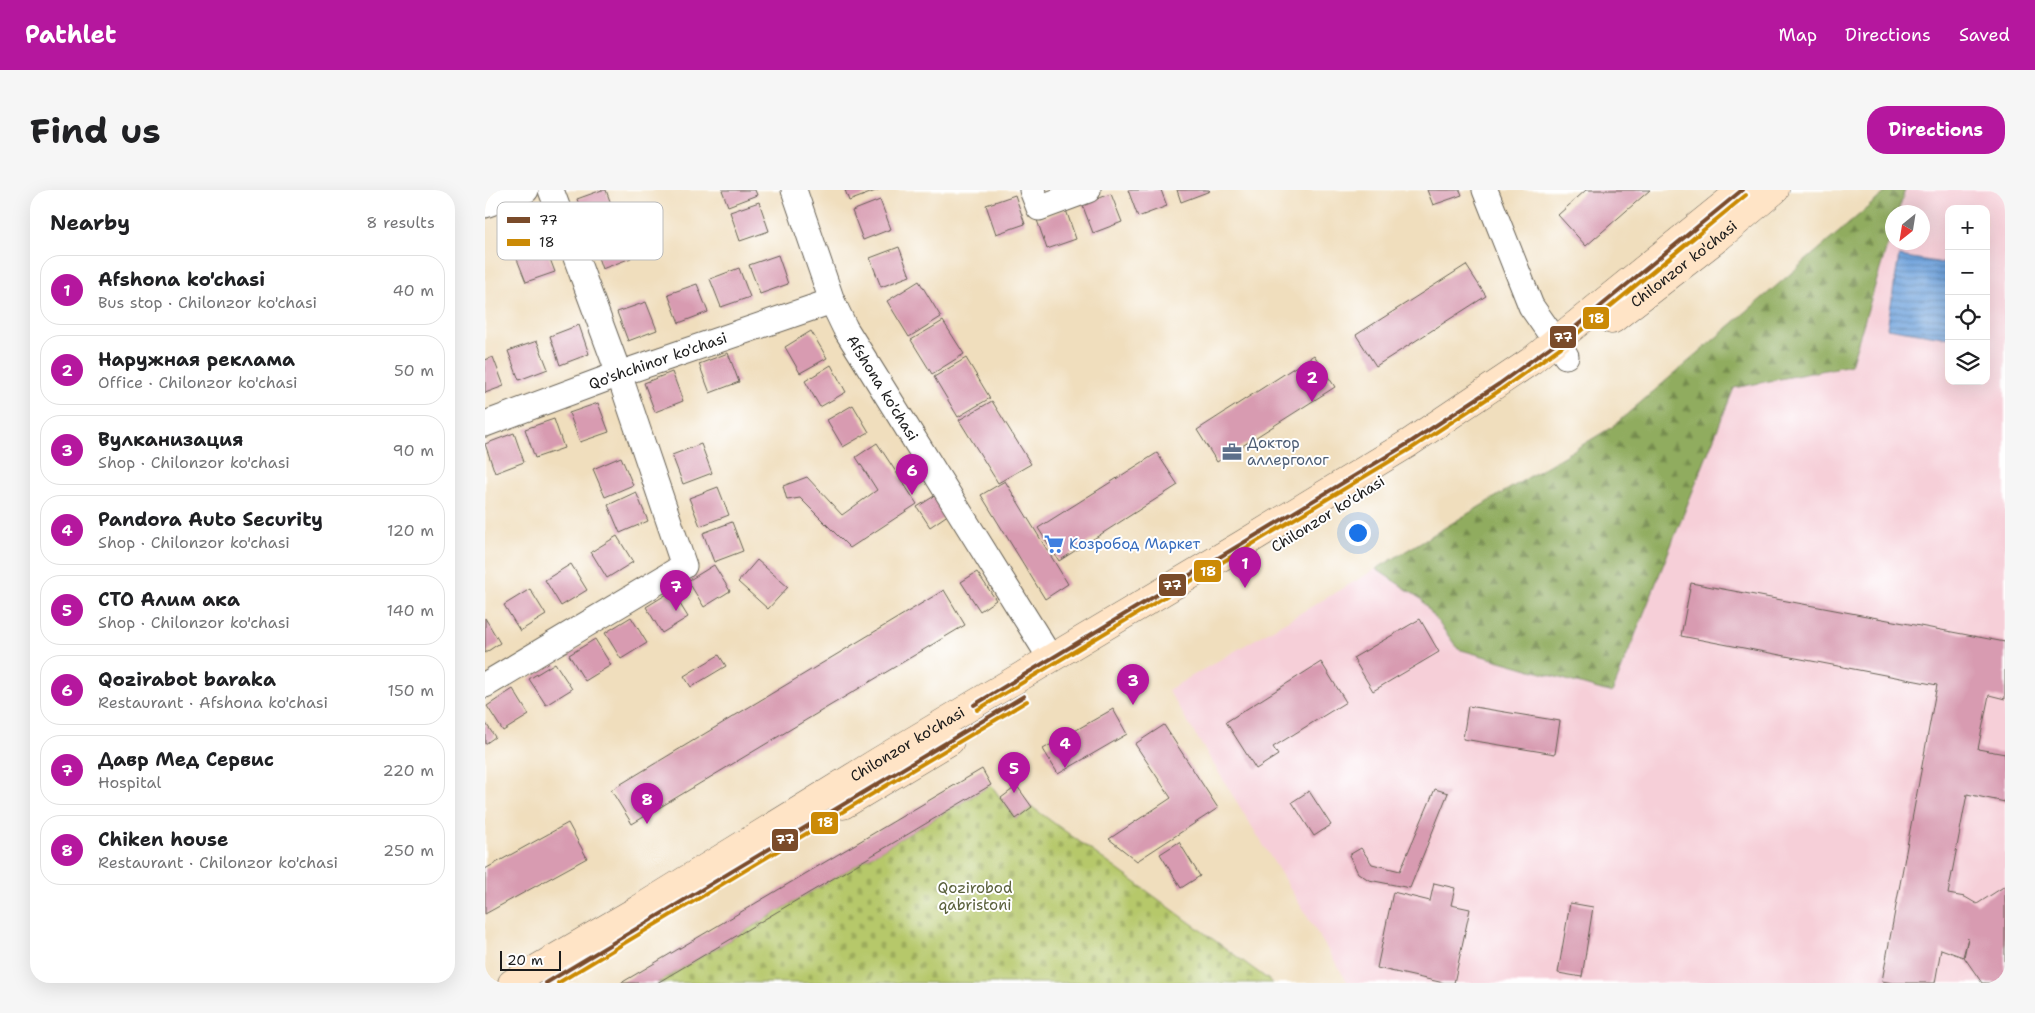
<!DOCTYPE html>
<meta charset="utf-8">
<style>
:root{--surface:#fff;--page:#f6f6f6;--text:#202124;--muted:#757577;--line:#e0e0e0;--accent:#b5179e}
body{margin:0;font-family:"Shantell Sans",sans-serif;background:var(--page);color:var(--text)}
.controls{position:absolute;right:15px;top:15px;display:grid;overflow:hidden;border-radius:10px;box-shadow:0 5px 20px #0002}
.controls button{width:45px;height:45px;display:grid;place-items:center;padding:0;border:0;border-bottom:1px solid var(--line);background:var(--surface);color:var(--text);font:25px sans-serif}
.compass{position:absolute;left:1400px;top:15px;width:45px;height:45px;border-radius:50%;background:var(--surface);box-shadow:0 5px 20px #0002;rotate:210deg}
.scale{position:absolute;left:15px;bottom:12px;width:61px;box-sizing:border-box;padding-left:5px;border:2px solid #1c1c1c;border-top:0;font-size:14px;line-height:18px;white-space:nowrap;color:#1c1c1c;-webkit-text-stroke:4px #fff;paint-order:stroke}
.you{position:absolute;left:872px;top:342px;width:18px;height:18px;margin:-12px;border:4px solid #fff;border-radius:50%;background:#1a73e8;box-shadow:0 0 0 8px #1a73e833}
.badge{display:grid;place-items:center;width:32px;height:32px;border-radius:50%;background:var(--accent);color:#fff;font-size:16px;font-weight:700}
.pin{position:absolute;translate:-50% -41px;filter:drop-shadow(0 1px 2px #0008)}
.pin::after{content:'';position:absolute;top:26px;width:18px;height:15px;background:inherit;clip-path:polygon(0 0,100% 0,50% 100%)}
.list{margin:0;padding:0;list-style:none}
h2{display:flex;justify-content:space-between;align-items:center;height:65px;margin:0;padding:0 20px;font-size:21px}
h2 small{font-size:16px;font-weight:400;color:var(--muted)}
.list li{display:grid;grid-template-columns:32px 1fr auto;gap:15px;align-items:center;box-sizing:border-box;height:70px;margin:0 10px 10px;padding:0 10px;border:1px solid var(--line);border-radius:20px}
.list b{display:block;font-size:19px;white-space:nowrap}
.list p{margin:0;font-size:16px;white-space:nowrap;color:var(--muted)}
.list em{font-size:16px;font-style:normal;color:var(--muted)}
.icon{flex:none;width:28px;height:28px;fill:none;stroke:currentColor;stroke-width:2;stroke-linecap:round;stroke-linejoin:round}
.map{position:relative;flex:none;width:1520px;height:793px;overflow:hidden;border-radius:20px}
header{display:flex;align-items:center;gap:30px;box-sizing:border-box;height:70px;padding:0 25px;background:var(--accent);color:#fff}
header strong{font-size:24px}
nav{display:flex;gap:28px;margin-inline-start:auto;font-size:18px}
.intro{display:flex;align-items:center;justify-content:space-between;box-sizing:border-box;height:120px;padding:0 30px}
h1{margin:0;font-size:35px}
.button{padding:12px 22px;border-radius:20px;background:var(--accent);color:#fff;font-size:18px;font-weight:700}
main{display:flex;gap:30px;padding:0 30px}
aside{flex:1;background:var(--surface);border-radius:20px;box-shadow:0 5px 20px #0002}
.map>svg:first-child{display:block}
</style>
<header>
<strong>Pathlet</strong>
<nav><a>Map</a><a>Directions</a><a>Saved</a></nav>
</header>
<div class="intro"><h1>Find us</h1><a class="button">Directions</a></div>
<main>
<aside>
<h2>Nearby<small>8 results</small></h2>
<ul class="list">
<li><span class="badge">1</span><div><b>Afshona ko'chasi</b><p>Bus stop · Chilonzor ko'chasi</p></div><em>40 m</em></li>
<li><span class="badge">2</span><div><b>Наружная реклама</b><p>Office · Chilonzor ko'chasi</p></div><em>50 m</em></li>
<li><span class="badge">3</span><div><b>Вулканизация</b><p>Shop · Chilonzor ko'chasi</p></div><em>90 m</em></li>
<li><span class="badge">4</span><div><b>Pandora Auto Security</b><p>Shop · Chilonzor ko'chasi</p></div><em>120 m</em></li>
<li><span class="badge">5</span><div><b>СТО Алим ака</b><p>Shop · Chilonzor ko'chasi</p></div><em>140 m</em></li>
<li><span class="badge">6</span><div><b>Qozirabot baraka</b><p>Restaurant · Afshona ko'chasi</p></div><em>150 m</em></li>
<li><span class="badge">7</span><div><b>Давр Мед Сервис</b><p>Hospital</p></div><em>220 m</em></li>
<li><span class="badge">8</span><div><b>Chiken house</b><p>Restaurant · Chilonzor ko'chasi</p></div><em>250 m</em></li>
</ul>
</aside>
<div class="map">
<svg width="1520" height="793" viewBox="0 0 1520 793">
<defs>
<pattern id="forest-firs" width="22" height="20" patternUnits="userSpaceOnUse" patternTransform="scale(1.25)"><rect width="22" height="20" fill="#90ac5f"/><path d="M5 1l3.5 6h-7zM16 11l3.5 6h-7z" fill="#758b4e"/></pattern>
<pattern id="cemetery-stones" width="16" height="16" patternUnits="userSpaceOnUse" patternTransform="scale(1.25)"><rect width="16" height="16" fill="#b6c86b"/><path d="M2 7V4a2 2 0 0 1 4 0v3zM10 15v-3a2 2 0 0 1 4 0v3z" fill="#9cab5c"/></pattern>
<pattern id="water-rules" width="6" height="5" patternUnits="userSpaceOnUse" patternTransform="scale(1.25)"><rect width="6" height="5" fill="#72a4dd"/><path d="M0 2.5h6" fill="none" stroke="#5d85b2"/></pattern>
</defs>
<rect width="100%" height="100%" fill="#fff"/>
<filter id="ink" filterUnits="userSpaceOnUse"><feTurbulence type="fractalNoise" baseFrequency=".02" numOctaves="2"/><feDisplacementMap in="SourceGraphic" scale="10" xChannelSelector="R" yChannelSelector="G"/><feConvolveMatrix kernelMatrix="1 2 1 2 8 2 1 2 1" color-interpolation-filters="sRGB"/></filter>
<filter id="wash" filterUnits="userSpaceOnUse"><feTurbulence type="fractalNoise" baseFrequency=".0096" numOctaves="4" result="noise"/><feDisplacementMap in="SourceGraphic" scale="20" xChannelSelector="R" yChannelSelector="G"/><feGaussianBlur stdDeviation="1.12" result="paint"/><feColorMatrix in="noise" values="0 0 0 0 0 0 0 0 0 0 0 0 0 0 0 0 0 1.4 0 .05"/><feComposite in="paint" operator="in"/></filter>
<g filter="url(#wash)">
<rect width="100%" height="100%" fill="#f0debd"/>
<path fill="#f6cfd8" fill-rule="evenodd" d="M 1403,0 L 1520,0 L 1520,793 L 863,793 L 683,500 L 891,379 L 1127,237 ZM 1464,19 L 1501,19 L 1501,191 L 1464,191 ZM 1408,22 L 1438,22 L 1438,52 L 1408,52 Z"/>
<path fill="url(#forest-firs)" stroke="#56643e" d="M 1403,0 L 1420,0 L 1413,22 L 1408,22 L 1407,40 L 1366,175 L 1249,198 L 1127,503 L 973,459 L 936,409 L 891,379 L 1127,237 Z"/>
<path fill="url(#cemetery-stones)" stroke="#697244" d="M 506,595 L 531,629 L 547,617 L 788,793 L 172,793 Z"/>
<path fill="url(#water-rules)" stroke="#47607c" d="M 1414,66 L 1464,74 L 1464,148 L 1402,138 Z"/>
<g id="blocks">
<path fill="#d89bb1" d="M 117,0 L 121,0 L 131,28 L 102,38 L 92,9 Z
M 237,0 L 270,0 L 272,5 L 243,16 Z
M 360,0 L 393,0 L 364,11 Z
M 643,0 L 676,0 L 682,16 L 653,27 Z
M 692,0 L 724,0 L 725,1 L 696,12 Z
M 942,0 L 975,0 L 977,5 L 948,15 Z
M 1101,0 L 1165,0 L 1101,56 L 1073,25 Z
M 626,4 L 637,32 L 608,43 L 597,14 Z
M 530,5 L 540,34 L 511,44 L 501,15 Z
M 43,9 L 54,37 L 25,48 L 15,20 Z
M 395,10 L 406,39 L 378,50 L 367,21 Z
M 274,12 L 284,41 L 255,51 L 245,22 Z
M 581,20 L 591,49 L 562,59 L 552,30 Z
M 136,40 L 146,68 L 117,79 L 107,50 Z
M 59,53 L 70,82 L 41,92 L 30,64 Z
M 414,57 L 425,86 L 396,97 L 385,68 Z
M 293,65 L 303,94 L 275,104 L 264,75 Z
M 981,75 L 1001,106 L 891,176 L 871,145 Z
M 254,78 L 265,107 L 236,117 L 225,89 Z
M 434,91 L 456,127 L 424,147 L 402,111 Z
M 212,94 L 223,122 L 194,133 L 183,104 Z
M 161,112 L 172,140 L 143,151 L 132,122 Z
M 458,131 L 479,164 L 447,184 L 426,150 Z
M 94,135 L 104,164 L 75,175 L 65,146 Z
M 326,141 L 342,168 L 315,183 L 300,157 Z
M 52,151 L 63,179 L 34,190 L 23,161 Z
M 243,163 L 254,192 L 225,203 L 214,174 Z
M 829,165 L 850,197 L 732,272 L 712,240 Z
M 8,167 L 19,196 L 0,203 L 0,170 Z
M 481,168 L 505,208 L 473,227 L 449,187 Z
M 346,175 L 361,202 L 335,217 L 320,191 Z
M 187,182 L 198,211 L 170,222 L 159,193 Z
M 507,211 L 546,274 L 513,293 L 474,230 Z
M 113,213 L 124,242 L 95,252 L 84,223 Z
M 368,215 L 384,242 L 358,257 L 342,230 Z
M 69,229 L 79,258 L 50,268 L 40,239 Z
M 29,243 L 39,272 L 10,283 L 0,254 Z
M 392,253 L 432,314 L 365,358 L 315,308 L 302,310 L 298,296 L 322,287 L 357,325 L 392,300 L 371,267 Z
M 216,254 L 227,283 L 198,294 L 187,265 Z
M 672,263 L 693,295 L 574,371 L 553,338 Z
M 136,267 L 148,295 L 120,307 L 108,279 Z
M 520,291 L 583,394 L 560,409 L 496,305 Z
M 233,297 L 244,325 L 215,336 L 204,308 Z
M 151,302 L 163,331 L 135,343 L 123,315 Z
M 454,303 L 467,322 L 445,337 L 432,317 Z
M 247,332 L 258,361 L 229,372 L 218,343 Z
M 132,346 L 148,372 L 122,388 L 106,362 Z
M 272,370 L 303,397 L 283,419 L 253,392 Z
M 86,374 L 102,400 L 76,416 L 60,390 Z
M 229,375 L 245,401 L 219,417 L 203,391 Z
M 492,382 L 511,410 L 495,421 L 476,392 Z
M 1206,393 L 1520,452 L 1520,509 L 1504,505 L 1493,559 L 1520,564 L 1520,612 L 1482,604 L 1463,704 L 1480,707 L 1492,714 L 1520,696 L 1520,793 L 1497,793 L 1479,767 L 1483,748 L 1478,767 L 1456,759 L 1450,793 L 1408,793 L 1397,791 L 1452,495 L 1196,446 Z
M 45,399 L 61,425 L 35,441 L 19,415 Z
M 459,400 L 480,435 L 147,634 L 126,600 Z
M 187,401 L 203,427 L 177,443 L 161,417 Z
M 146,427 L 162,453 L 136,469 L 120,443 Z
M 0,428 L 15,453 L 0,463 Z
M 935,429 L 954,462 L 888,501 L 868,468 Z
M 110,449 L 126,475 L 100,491 L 84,465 Z
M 234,465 L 241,476 L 206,497 L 199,486 Z
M 836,472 L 861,512 L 788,557 L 793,565 L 771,579 L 741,532 Z
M 70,473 L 87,499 L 61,515 L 44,489 Z
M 28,499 L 44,525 L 18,541 L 2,516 Z
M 983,516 L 1075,531 L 1070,564 L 978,549 Z
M 628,519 L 642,544 L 573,584 L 558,559 Z
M 0,532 L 10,547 L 0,554 Z
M 679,535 L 733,618 L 652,671 L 624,649 L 686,608 L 650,554 Z
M 497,579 L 506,595 L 172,793 L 136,793 Z
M 532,596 L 547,617 L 531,629 L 516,608 Z
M 950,599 L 963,603 L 925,698 L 884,690 L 873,683 L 864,665 L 876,658 L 887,674 L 915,681 Z
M 824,601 L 846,635 L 829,646 L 807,612 Z
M 83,633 L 102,668 L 0,724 L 0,679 Z
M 694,652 L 715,686 L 696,698 L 675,664 Z
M 949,693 L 970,698 L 966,715 L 985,719 L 969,793 L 959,793 L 892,778 L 908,702 L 945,711 Z
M 1085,713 L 1108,717 L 1097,787 L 1073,783 Z"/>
</g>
</g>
<g filter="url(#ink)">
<use href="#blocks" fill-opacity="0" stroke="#666054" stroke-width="1"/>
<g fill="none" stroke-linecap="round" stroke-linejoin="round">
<defs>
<g id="minor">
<path id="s1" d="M 309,0 L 347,111 L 360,138 L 566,469"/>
<path d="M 547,0 L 554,18 L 603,0"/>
<path d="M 1000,0 L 1046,116 L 1081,166"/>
<path d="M 0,15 L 41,0"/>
<path id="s2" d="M 0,234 L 134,184 L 347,111"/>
<path d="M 0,495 L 199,376 L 134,184 L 66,0"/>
</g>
<g id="secondary">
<path id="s3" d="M 1127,130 L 1234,47 L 1290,0"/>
<path d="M 358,615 L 465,551"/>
<path id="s4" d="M 27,793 L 154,719 L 394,571 L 758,354 L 924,253 L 1046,171 L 1257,0"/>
</g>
</defs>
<use href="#minor" stroke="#666054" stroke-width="27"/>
<use href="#secondary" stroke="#666054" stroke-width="29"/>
<use href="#minor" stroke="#fff" stroke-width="25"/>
<use href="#secondary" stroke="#ffe4c6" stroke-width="28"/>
<defs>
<path id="bus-1" d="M 489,515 L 924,253 L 1014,194 L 1072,152 L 1257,0
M 61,793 L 539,506"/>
<path id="bus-2" d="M 492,520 L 927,258 L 1017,199 L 1076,157 L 1261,5
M 73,793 L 542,511"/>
</defs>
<use href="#bus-1" stroke="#fff" stroke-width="8"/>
<use href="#bus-2" stroke="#fff" stroke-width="8"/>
<use href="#bus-1" stroke="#7a4b2a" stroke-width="4"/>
<use href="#bus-2" stroke="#cb8a06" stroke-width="4"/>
</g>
</g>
<defs>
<symbol id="office-bare" viewBox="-9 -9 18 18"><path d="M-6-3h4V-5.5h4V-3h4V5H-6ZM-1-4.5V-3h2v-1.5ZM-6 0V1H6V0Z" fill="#5c6f8a" stroke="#fff" stroke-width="2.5" paint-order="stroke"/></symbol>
<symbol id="supermarket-bare" viewBox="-9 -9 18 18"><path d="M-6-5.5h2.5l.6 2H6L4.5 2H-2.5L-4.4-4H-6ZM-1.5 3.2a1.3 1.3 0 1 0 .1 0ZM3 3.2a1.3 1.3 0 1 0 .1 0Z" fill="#3f7fe0" stroke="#fff" stroke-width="2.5" paint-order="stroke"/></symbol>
</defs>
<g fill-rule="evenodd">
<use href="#office-bare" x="733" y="248" width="28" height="28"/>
<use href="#supermarket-bare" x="555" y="340" width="28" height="28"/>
</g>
<g text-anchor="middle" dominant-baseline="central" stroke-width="4" stroke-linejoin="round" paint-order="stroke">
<g font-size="15" fill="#1c1c1c" stroke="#fff">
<text stroke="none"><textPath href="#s3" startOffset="91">Chilonzor ko'chasi</textPath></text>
<text stroke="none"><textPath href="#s2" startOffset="184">Qo'shchinor ko'chasi</textPath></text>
<text stroke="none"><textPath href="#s1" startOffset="218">Afshona ko'chasi</textPath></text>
<text transform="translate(843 324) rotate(-32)">Chilonzor ko'chasi</text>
<text stroke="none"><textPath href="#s4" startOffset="462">Chilonzor ko'chasi</textPath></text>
</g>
<g font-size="15" fill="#4e5e75" stroke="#fff" text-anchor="start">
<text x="762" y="253">Доктор<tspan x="762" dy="17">аллерголог</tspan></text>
</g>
<g font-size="15" fill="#366cbe" stroke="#fff" text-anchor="start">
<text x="584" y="354">Козробод Маркет</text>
</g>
<g font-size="15" fill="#5a613c" stroke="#fff">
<text x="490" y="698">Qozirobod<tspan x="490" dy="17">qabristoni</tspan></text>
</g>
</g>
<rect x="12" y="12" width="166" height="58" rx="8" fill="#fff" stroke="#bbb" stroke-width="1"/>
<rect x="22" y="27" width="23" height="6" fill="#7a4b2a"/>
<rect x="22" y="49" width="23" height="7" fill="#cb8a06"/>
<g font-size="14" fill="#1c1c1c">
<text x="54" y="35">77</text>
<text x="54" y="57">18</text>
</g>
<g stroke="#fff" stroke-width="2">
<rect x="1097" y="116" width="28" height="24" rx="5" fill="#cb8a06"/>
<rect x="1064" y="135" width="28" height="24" rx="5" fill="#7a4b2a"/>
<rect x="708" y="369" width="29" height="24" rx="5" fill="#cb8a06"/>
<rect x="673" y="383" width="29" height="24" rx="5" fill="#7a4b2a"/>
<rect x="325" y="621" width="29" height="24" rx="5" fill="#cb8a06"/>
<rect x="286" y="638" width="28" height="24" rx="5" fill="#7a4b2a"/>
</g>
<g font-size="14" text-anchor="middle" font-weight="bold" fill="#fff">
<text x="1111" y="133">18</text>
<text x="1078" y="152">77</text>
<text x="723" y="386">18</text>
<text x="687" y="400">77</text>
<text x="340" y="637">18</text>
<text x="300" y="654">77</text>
</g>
</svg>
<div class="controls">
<button>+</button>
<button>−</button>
<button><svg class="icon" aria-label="locate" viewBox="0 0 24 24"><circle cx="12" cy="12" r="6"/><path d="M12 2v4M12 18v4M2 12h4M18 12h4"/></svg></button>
<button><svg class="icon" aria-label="layers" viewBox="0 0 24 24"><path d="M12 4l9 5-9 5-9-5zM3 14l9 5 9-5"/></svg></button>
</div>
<svg class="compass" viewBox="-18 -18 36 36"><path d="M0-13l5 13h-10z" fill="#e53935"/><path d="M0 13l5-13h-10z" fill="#757577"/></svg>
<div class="scale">20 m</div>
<div class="you"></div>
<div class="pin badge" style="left:760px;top:398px">1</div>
<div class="pin badge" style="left:827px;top:212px">2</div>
<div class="pin badge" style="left:648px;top:515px">3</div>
<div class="pin badge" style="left:580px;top:578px">4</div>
<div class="pin badge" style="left:529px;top:603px">5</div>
<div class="pin badge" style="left:427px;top:305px">6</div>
<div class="pin badge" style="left:191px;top:421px">7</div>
<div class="pin badge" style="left:162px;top:634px">8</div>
</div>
</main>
